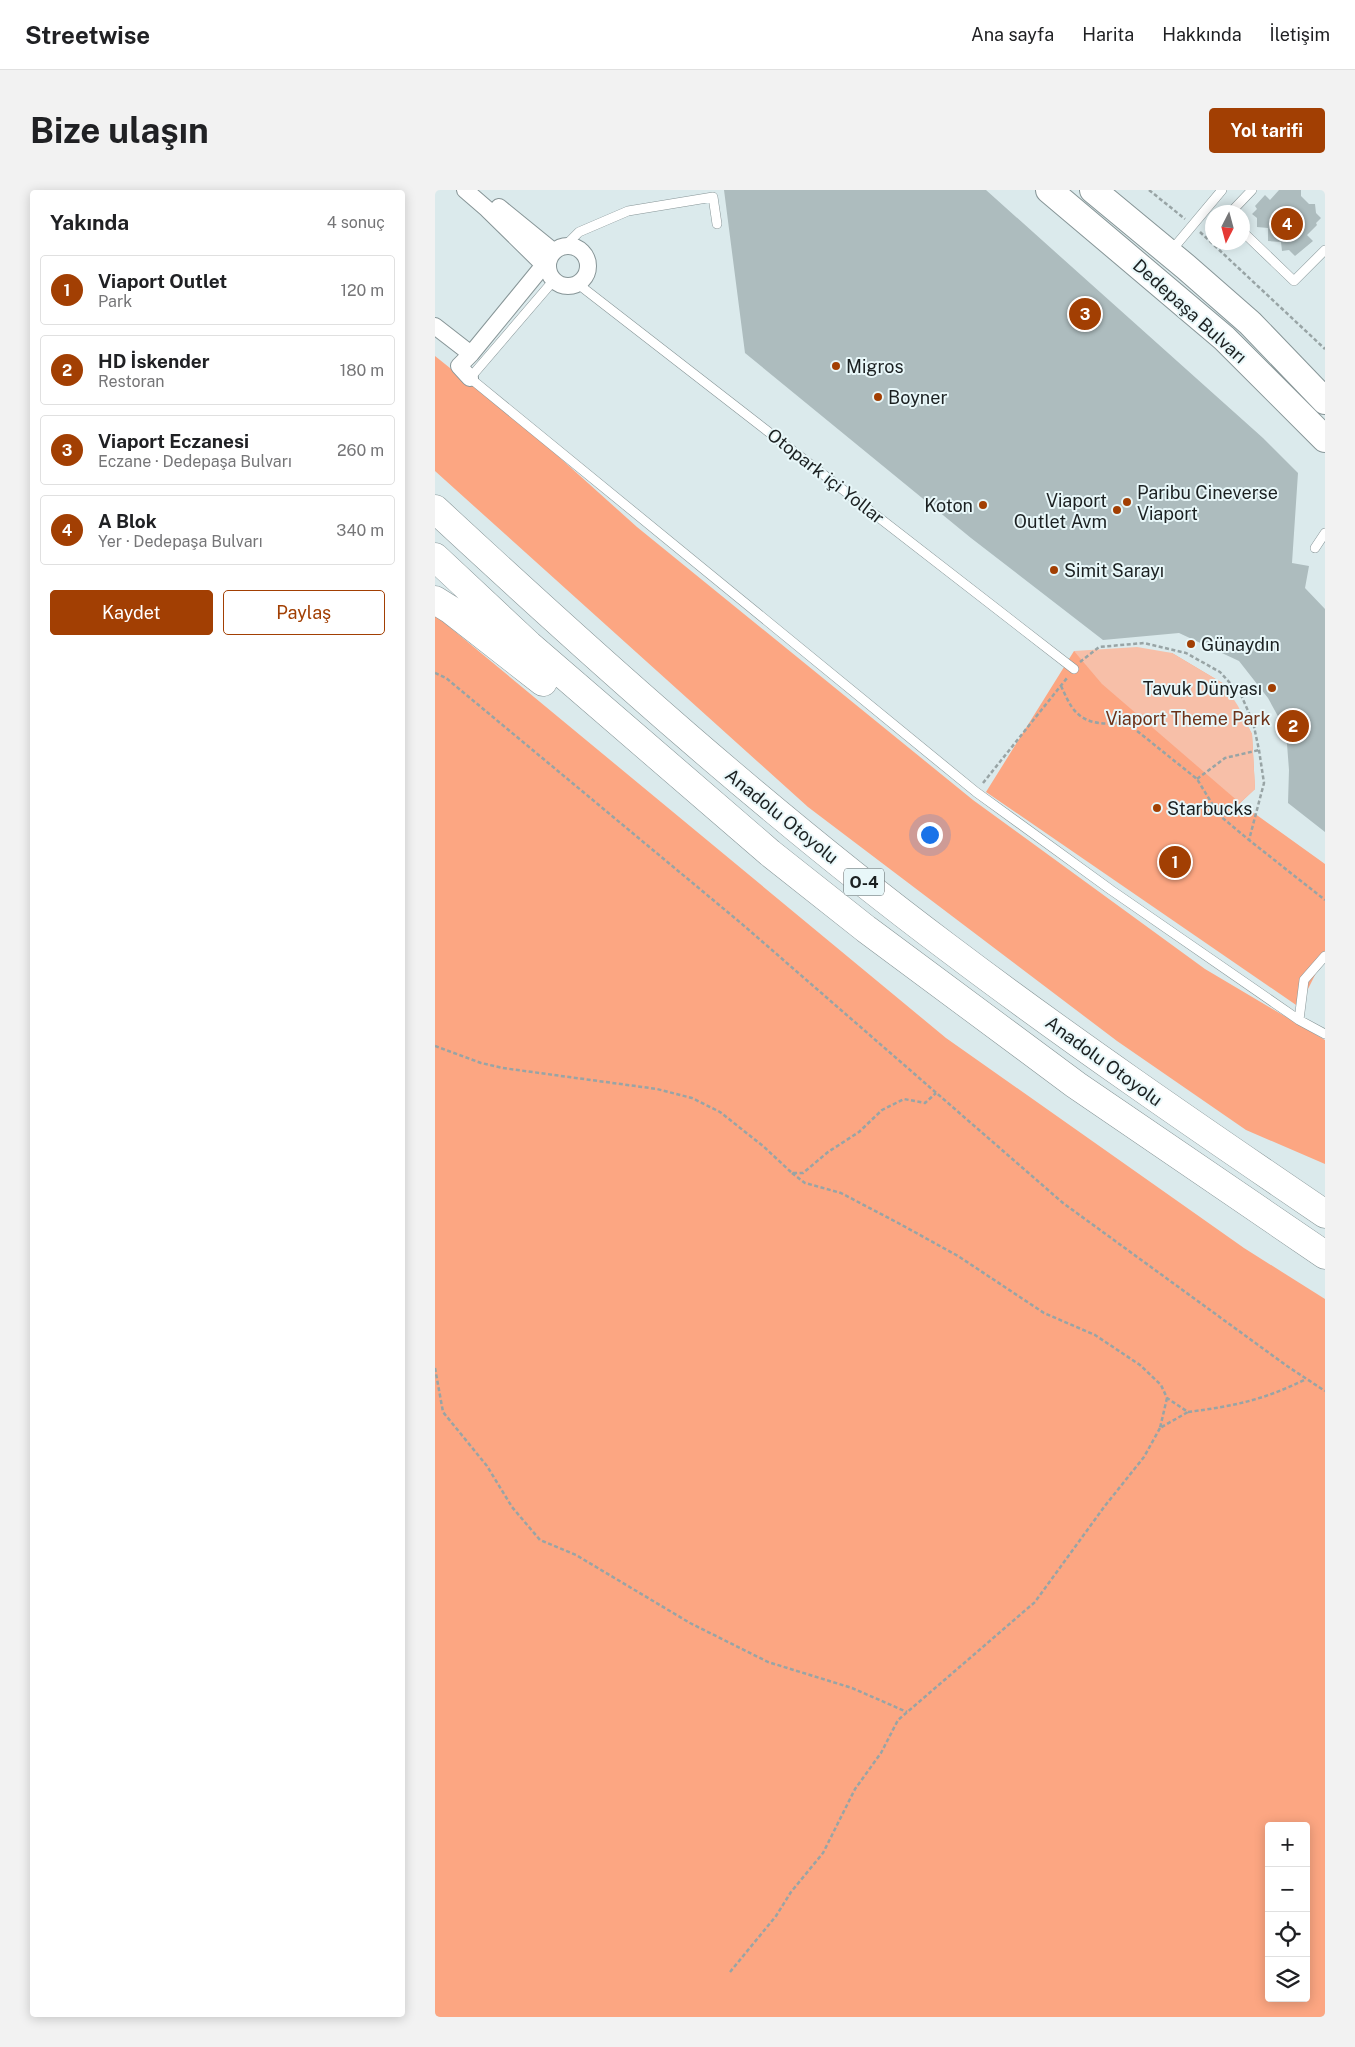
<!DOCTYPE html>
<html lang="tr">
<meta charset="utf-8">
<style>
:root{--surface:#fff;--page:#f2f2f2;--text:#202124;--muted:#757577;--line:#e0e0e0;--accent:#a23f03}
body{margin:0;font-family:"Public Sans",sans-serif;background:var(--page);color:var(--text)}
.controls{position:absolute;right:15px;bottom:15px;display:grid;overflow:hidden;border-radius:5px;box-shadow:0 2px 12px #0003}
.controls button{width:45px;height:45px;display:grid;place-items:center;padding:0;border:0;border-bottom:1px solid var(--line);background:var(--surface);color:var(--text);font:25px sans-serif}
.compass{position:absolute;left:770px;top:15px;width:45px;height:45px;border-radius:50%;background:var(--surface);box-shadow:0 2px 12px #0003;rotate:186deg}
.you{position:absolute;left:494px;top:644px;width:18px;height:18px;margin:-12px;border:4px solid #fff;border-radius:50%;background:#1a73e8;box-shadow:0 0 0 8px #1a73e833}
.badge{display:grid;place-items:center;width:32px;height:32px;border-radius:50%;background:var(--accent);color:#fff;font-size:16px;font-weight:700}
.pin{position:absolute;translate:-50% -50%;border:2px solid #fff;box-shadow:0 1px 5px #0006}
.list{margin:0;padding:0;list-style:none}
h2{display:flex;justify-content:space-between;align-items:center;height:65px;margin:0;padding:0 20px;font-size:21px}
h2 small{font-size:16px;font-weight:400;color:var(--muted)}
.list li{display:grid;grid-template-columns:32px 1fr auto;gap:15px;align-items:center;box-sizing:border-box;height:70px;margin:0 10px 10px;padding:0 10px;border:1px solid var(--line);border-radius:5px}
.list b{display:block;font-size:19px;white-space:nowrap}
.list p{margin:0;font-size:16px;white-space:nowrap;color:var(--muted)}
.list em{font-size:16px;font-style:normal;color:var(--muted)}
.actions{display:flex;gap:10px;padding:15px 20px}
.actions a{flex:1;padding:11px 0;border:1px solid var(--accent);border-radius:5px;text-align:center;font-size:18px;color:var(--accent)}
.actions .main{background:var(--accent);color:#fff}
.icon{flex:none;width:28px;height:28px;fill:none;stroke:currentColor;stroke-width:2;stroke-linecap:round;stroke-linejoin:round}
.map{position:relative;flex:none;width:890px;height:1827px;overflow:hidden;border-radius:5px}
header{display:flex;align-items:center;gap:30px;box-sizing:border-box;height:70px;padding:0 25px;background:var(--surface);border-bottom:1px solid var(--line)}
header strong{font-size:24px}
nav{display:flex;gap:28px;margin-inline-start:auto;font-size:18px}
.intro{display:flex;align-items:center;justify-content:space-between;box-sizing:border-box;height:120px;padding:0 30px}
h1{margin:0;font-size:35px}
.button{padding:12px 22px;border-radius:5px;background:var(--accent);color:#fff;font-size:18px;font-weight:700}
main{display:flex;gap:30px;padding:0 30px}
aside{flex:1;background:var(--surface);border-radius:5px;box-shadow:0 2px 12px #0003}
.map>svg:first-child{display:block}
</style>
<header>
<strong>Streetwise</strong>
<nav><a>Ana sayfa</a><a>Harita</a><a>Hakkında</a><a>İletişim</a></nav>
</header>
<div class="intro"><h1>Bize ulaşın</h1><a class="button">Yol tarifi</a></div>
<main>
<aside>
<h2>Yakında<small>4 sonuç</small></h2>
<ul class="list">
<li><span class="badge">1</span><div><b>Viaport Outlet</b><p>Park</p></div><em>120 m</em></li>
<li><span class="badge">2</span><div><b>HD İskender</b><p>Restoran</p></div><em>180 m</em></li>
<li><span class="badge">3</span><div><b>Viaport Eczanesi</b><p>Eczane · Dedepaşa Bulvarı</p></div><em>260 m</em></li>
<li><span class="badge">4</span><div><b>A Blok</b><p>Yer · Dedepaşa Bulvarı</p></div><em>340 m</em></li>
</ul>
<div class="actions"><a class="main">Kaydet</a><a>Paylaş</a></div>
</aside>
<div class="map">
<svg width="890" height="1827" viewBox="0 0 890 1827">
<rect width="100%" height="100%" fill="#dbeaec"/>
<path fill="#fca682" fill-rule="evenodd" d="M 0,166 L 15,178 L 56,206 L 202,337 L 538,610 L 770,779 L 890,850 L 890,974 L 811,940 L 682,851 L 373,617 L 0,281 Z
M 0,425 L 511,848 L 809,1058 L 890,1109 L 890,1827 L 0,1827 ZM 834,1636 L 871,1636 L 871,1808 L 834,1808 Z
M 639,461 L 737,463 L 789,494 L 817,544 L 820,599 L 805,613 L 890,674 L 890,765 L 864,817 L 551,602 Z"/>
<path fill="#f7bfa8" d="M 702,457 L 737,463 L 789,494 L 803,516 L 817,544 L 820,599 L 805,613 L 667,494 L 639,461 Z"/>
<path fill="#adbcbe" d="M 289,0 L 551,0 L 828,248 L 863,283 L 857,373 L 874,376 L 870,398 L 890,419 L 890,642 L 853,613 L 854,580 L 852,554 L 845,530 L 833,508 L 804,471 L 744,443 L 668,450 L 536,348 L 310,163 Z
M 844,0 L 866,0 L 866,6 L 874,14 L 880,14 L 881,23 L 886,28 L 881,33 L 882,35 L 872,45 L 878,51 L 860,66 L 854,60 L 847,61 L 846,52 L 833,51 L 833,38 L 822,37 L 822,28 L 817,24 L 822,19 L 820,16 L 830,5 L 835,10 Z"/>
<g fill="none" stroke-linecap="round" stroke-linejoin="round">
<defs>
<path id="lane" d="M 796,22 L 817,0
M 808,42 L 859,91 L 890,60
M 131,55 L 144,42 L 193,21 L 278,7 L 282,34
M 736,61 L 787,0
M 119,90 L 35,188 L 541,602 L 676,700 L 864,830 L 890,844
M 143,94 L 639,479
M 880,358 L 890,343
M 864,830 L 869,790 L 890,766"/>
<path id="street" d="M 30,0 L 52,19 L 113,79
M 64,17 L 118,61
M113 76a20 20 0 1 1 40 0a20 20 0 1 1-40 0Z
M 0,136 L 36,164 L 24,176 L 35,188
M 36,164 L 108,76"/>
<path id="primary" d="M 614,0 L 789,148 L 890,249
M 658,0 L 751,77 L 815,133 L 890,211"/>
<path id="highway" d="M 0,319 C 165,472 332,622 512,757 C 635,850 762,937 890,1024
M 0,367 L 94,455 L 335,663 L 431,739 L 641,895 L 890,1065
M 0,410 L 16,420 L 108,492"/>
</defs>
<use href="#lane" stroke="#879597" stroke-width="10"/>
<use href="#street" stroke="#879597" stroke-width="18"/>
<use href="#primary" stroke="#879597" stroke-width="28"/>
<use href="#highway" stroke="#879597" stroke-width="29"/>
<path stroke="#98a4a5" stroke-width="2.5" stroke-dasharray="4 2.5" stroke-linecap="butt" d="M 714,0 L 750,29
M 765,42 L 890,159
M 645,472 L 664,457 L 709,453 L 751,463 L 785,482 L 806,505 L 818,532 L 824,560 L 829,593 L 814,650 L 890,710
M 0,483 L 11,488 L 307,734 L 628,1013 L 852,1176 L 890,1201
M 626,496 C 630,504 635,517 642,523 C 655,536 675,534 691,532 L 762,589 L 784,625 L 814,650
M 762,589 L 790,568 L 824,560
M 548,593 L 632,488
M 0,856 L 46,873 L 68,878 L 222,899 L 257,908 L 285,922 L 328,956 L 357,983 L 368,983 L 393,962 L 424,942 L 447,920 L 469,909 L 490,913 L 501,903
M 357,983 L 370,993 L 406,1003 L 465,1034 L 523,1066 L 609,1123 L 660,1145 L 705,1175 L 726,1195 L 732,1208 L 753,1222 C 799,1216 829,1210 871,1189
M 0,1178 L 8,1222 L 52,1276 L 77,1317 L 105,1350 L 141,1365 L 255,1433 L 333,1472 L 417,1498 L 472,1522
M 732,1208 L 725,1238 L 753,1222
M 295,1782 L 341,1726 L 356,1702 L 388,1663 L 420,1599 L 446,1563 L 463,1530 L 600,1412 L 669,1317 L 709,1267 L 725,1238"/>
<use href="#lane" stroke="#fff" stroke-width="9"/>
<use href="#street" stroke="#fff" stroke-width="16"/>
<use href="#primary" stroke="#fff" stroke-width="26"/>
<use href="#highway" stroke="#fff" stroke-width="28"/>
</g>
<g fill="#a23f03" stroke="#e8f7f9" stroke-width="2">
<circle cx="401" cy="176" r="5"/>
<circle cx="443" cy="207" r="5"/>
<circle cx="692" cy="312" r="5"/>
<circle cx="548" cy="315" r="5"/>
<circle cx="682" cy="320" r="5"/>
<circle cx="619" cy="380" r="5"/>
<circle cx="756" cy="454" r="5"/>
<circle cx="837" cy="498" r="5"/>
<circle cx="722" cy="618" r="5"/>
</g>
<g text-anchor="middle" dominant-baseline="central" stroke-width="4" stroke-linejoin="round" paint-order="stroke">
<rect fill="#e8f7f9" stroke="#586062" stroke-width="1" x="409" y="678.5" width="40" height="27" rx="4"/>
<g font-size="16" font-weight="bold" fill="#1b2021">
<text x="429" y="692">O-4</text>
</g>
<g font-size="18" fill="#1b2021" stroke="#e8f7f9">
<text transform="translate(755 121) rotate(42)">Dedepaşa Bulvarı</text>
<text transform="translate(391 286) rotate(38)">Otopark içi Yollar</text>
<text transform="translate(347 626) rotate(39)">Anadolu Otoyolu</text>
<text transform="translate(669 871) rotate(36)">Anadolu Otoyolu</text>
</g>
<g font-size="18" fill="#1b2021" stroke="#e8f7f9" text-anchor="start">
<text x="411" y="176">Migros</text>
<text x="453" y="207">Boyner</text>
<text x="702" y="302">Paribu Cineverse<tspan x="702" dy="21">Viaport</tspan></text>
<text x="672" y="310" text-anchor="end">Viaport<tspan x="672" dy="21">Outlet Avm</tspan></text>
<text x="538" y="315" text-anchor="end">Koton</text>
<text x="629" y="380">Simit Sarayı</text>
<text x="766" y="454">Günaydın</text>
<text x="827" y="498" text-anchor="end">Tavuk Dünyası</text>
<text x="732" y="618">Starbucks</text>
</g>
<g font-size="18" fill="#6d331a" stroke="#e8f7f9">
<text x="753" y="528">Viaport Theme Park</text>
</g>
</g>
</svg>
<div class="controls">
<button>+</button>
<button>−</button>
<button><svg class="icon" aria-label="locate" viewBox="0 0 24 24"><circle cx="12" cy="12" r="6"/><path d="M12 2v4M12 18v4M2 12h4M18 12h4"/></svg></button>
<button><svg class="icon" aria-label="layers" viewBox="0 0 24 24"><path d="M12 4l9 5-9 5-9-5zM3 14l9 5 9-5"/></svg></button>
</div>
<svg class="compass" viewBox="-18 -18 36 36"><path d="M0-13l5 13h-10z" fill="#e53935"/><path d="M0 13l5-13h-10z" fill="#757577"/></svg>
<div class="you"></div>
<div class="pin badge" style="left:740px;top:672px">1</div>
<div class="pin badge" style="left:858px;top:536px">2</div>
<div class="pin badge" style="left:650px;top:124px">3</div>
<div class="pin badge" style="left:852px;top:34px">4</div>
</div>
</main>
